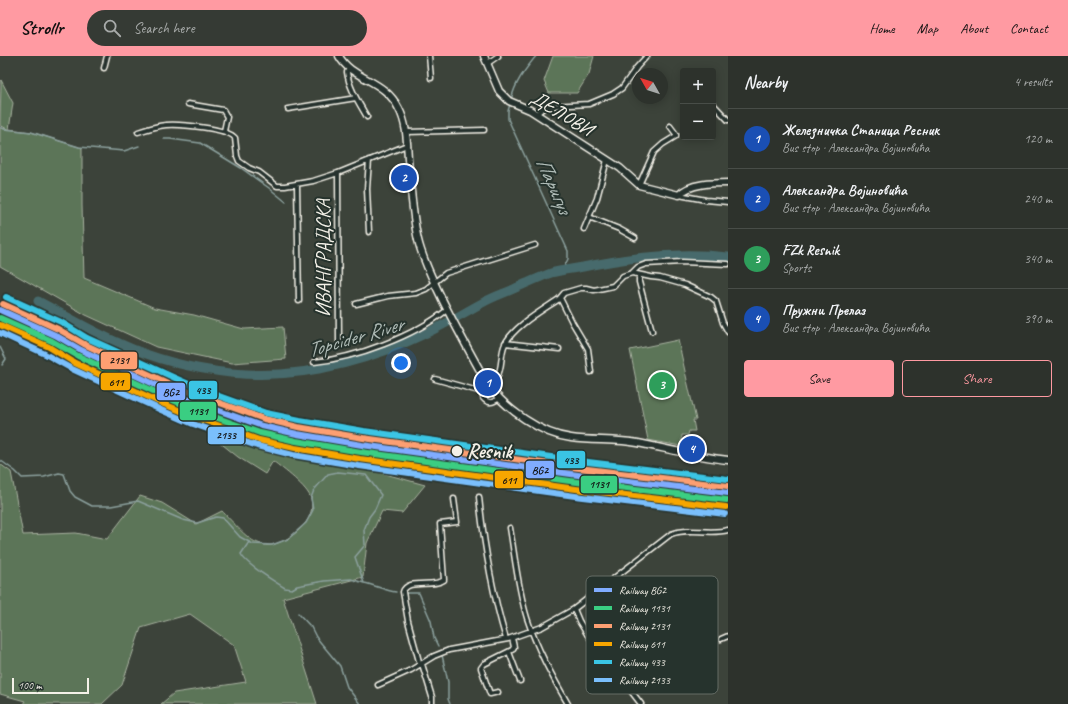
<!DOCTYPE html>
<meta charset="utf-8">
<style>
:root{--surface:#2d322c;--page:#353a34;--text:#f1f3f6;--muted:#a7aaa9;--line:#484d48;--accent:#ff9aa2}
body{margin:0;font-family:Caveat,sans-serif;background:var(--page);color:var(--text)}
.controls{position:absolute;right:12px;top:12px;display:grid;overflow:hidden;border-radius:4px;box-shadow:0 2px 10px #0003}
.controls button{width:36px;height:36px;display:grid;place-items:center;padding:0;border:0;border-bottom:1px solid var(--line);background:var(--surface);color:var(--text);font:20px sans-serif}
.compass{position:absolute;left:632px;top:12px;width:36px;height:36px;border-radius:50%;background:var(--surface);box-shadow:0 2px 10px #0003;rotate:309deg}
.scale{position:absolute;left:12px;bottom:10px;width:77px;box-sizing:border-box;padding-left:4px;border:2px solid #f4f1e8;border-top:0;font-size:11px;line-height:14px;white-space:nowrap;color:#f4f1e8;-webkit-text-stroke:3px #26332d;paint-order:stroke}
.you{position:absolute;left:401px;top:307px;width:14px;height:14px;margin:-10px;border:3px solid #fff;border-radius:50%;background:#1a73e8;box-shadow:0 0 0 6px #1a73e833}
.badge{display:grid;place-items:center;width:26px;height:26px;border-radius:50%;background:var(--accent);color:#fff;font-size:13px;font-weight:700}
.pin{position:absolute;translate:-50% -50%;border:2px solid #fff;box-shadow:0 1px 4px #0006}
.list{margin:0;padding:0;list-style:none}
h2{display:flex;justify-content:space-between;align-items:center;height:52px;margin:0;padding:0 16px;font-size:17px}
h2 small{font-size:13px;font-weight:400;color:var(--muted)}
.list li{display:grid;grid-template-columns:26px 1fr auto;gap:12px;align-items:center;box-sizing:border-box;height:60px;padding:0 16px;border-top:1px solid var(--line)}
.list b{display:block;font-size:15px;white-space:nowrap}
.list p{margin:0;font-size:13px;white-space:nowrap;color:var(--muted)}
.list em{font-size:13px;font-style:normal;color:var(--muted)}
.actions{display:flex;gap:8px;padding:12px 16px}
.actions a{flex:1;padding:9px 0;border:1px solid var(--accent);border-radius:4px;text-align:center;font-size:14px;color:var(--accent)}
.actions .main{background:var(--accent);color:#111}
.icon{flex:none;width:22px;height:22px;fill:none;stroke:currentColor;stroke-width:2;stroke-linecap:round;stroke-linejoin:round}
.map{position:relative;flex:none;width:728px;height:648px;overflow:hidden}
header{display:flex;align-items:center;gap:24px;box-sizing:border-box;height:56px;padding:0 20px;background:var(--accent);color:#111}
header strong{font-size:19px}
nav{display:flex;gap:22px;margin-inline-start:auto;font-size:14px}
.search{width:280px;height:36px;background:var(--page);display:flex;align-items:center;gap:10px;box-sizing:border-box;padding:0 14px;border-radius:22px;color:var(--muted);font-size:15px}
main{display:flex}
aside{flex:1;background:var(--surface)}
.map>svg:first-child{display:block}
</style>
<header>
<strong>Strollr</strong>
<div class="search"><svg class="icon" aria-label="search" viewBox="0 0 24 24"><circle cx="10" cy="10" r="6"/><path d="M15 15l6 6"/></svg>Search here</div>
<nav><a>Home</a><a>Map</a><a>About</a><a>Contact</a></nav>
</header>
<main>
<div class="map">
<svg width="728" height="648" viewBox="0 0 728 648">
<rect width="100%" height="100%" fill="#3c433a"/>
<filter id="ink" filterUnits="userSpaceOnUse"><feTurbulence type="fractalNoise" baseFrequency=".025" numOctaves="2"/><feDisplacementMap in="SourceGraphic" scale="8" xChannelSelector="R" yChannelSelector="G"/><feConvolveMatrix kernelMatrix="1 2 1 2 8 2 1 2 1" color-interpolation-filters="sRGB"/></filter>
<g filter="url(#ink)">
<path fill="#5c7458" stroke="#a8b2a0" d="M 553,0 L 594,0 L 589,18 L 577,37 L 549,37 L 544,25 Z
M 1,24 L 13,47 L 9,73 L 31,76 L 82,92 L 82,149 L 84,222 L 155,252 L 194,259 L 244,273 L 283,271 L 286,303 L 232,307 L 156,291 L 86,259 L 0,210 L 0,72 L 7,73 L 0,69 Z
M 678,284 L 696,364 L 693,364 L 695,375 L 689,375 L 688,379 L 682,379 L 681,390 L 648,384 L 630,294 Z
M 203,373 L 248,387 L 286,397 L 330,407 L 360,411 L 425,429 L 402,457 L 382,455 L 367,487 L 363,521 L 283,542 L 317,648 L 161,648 L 174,637 L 246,626 L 234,589 L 190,558 L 141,572 L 122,629 L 102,648 L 23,648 L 25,645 L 0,638 L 0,408 L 11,416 L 23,479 L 76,477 L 107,483 L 140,440 L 162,447 L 196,468 L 222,455 C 229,462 248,484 256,486 C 260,488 266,490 271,489 C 290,485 317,465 311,443 C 308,431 283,413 273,405 L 265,418 L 238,401 Z"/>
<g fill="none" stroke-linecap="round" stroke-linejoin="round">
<path stroke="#8ca19e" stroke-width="1.5" d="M 511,44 C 515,26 525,14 536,0
M 510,48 L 508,55 L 508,63 L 568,195 L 568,203 L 562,215
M 0,71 L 4,73 L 31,76 L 79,91 L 124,95 L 139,90
M 164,83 L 170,83 L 200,87 L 241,112 L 269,132 L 286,146
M 0,291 L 6,303 L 2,309
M 0,404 L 15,415 L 22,422 L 44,421 L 59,417 L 64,418 L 70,435 L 75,441 L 92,450 L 111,450 L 138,445 L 183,464 L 197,467 L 216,461 L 223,462 L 240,481 L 253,488 L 272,489 L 288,483 L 306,467 L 313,454 L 311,442 L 314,434 L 328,418 L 338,416 L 366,419 L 381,439 L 375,453 L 369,461 L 364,474 L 365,489 L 355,501 L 364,527 C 375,529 385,535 396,536
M 249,486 L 241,498 C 246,509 274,525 285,532 L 292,533 L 297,530 L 324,525 L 351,523 L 364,527
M 406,537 L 419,537 L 431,565 L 434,582 L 438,590
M 298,557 L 311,571 L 316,581 L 340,610 L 347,631 L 360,648
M 442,599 L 448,626 L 448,643 L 450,648"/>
<path stroke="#476b6c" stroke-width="9" d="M 38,245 C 65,259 91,275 119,287 C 154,303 193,313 231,317 C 300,324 367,306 429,276 C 448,267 465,256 484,246 C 495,240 508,236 520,230 C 530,226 540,221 551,217 C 561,214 572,213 583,211 C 630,201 679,195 728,201"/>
<defs>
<path id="street" d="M 429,0 L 431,22
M 488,7 L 498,0
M 104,12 L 107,0
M 350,12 L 347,16 C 349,32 359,47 367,61
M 188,48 L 223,54 L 227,61 L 224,75
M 713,48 L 728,64
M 288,53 L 356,42
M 536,58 L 542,53 L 551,50 L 589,48 L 613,38 L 622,32 L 637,11 L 647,0
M 138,76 C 147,73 156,70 166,69 C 179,68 228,72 235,82 L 237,100 L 239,105 L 249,112 L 259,116 L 277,130 L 285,130 L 313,125 L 338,117 L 407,89
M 406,76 L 484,74
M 369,104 L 367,133 L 369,176
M 338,117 L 339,286
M 297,129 L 299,245
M 639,129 L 654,96 L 663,88 L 676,80 L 676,78 L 670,70
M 679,139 L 706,144 L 728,146
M 589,161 L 619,173 L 635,182
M 584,173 L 597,142 L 607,104
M 632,217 L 651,221 L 660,222 L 685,229 L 711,241 L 716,245 L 723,267 L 728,276
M 639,219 L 639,226 L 652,275
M 560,242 L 572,266 L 588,293 L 591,316
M 356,248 L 388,240 L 416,237 L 426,233 L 446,217 L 535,189
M 505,287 L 559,293
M 314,306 C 356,302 414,280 447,254
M 435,323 L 482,336
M 499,342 C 493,347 488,348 483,342 L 482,336 C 485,329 493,327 497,321 C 503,311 500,298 505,288 C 514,270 543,254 559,243 L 564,237 L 581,232 L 586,232 L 594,234 L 613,230 L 623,220 L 632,217 L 638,211 L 646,208 L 682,206 L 728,208
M 479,441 C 484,489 492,536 506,583
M 510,472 C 515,502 518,533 527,562 C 537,593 552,620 568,648
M 574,553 L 579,565 L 587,578 L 641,648
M 721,583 L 728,580
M 509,596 L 520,625
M 422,608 L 432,641 L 432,648
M 420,609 L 408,565 L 403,536 C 407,522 433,532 444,524 L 440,468 L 457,466 L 454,443
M 378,629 L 411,614 L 434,600 L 449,594 L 508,583 L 542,571 L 574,553 L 671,478 C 689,471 709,479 728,474
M 498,636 L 490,638 L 481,612 L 484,608 L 512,594 L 514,591 L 512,582"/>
<path id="secondary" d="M 339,0 C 352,24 385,23 399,53 C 407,68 407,86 408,103 C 411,130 412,158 418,184 C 423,205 433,224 442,243 C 456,272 472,300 488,329 C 506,353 540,378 571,382 C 593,385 616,383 638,387 C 668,393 698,401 728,404
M 484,0 L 499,35 L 509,45 L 530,54 L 620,112 L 639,129 L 679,139 C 689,127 714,127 728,127"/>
</defs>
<use href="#street" stroke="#f4f1e8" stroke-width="7"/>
<use href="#secondary" stroke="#f4f1e8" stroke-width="9"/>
<use href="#street" stroke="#26332d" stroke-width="4"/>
<use href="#secondary" stroke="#26332d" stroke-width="6"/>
<defs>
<path id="rail" d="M 484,395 L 650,419 L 709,431"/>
</defs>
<use href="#rail" stroke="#f4f1e8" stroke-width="3"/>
<use href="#rail" stroke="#26332d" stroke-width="1.5" stroke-dasharray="4.5" stroke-linecap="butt"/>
<defs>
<path id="rail-1" d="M 0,254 L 55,279 L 81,294 L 169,335 L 200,348 L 262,370 L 297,378 L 362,389 L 578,419 L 728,437"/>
<path id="rail-2" d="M 0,262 L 52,285 L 78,300 L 166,341 L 198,355 L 260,377 L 296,385 L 361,396 L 577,426 L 727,444"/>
<path id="rail-3" d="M 3,248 L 58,273 L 84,288 L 172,329 L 203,341 L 264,363 L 298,371 L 363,382 L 579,412 L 728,430"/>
<path id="rail-4" d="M 0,269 L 49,291 L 75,307 L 164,348 L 195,361 L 259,384 L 295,392 L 360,403 L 576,433 L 726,451"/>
<path id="rail-5" d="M 6,241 L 61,266 L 87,282 L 175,322 L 205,335 L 266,357 L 300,364 L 364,375 L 580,405 L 728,423"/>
<path id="rail-6" d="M 0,277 L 45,298 L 72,313 L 161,354 L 193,368 L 257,390 L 293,399 L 359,410 L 575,440 L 725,458"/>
</defs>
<use href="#rail-1" stroke="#26332d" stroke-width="9"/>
<use href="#rail-2" stroke="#26332d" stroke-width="9"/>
<use href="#rail-3" stroke="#26332d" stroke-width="9"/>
<use href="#rail-4" stroke="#26332d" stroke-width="9"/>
<use href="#rail-5" stroke="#26332d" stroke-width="9"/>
<use href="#rail-6" stroke="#26332d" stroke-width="9"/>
<use href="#rail-1" stroke="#80acff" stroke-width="6"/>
<use href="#rail-2" stroke="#3ace82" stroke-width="6"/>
<use href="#rail-3" stroke="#fd9f72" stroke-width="6"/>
<use href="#rail-4" stroke="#f7a600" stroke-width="6"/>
<use href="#rail-5" stroke="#3ac5e4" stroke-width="6"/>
<use href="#rail-6" stroke="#7abffc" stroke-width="6"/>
</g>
</g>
<circle fill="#f4f1e8" stroke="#26332d" stroke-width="1.5" cx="457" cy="395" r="6"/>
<g text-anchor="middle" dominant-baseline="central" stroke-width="4" stroke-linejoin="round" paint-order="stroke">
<g font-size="20" fill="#f4f1e8" stroke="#26332d">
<text transform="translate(562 57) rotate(31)">ДЕЛОВИ</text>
<text transform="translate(323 202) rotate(-90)">ИВАНГРАДСКА</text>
</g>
<g font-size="20" font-weight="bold" fill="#f4f1e8" stroke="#26332d" text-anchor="start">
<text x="467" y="395">Resnik</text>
</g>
<g font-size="21" font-style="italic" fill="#afbbb6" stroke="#26332d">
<text transform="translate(554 129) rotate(66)">Паригуз</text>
<text transform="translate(355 281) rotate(-16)">Topcider River</text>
</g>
</g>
<rect x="586" y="520" width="132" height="118" rx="6" fill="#26332d" stroke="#646c65" stroke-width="1"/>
<rect x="594" y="532" width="18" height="4" fill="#80acff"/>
<rect x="594" y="550" width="18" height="4" fill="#3ace82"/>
<rect x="594" y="568" width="18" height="4" fill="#fd9f72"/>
<rect x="594" y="586" width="18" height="4" fill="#f7a600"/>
<rect x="594" y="604" width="18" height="4" fill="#3ac5e4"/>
<rect x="594" y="622" width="18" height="4" fill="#7abffc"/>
<g font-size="11" fill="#f4f1e8">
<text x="619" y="538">Railway BG2</text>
<text x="619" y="556">Railway 1131</text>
<text x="619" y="574">Railway 2131</text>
<text x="619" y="592">Railway 611</text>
<text x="619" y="610">Railway 433</text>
<text x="619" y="628">Railway 2133</text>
</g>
<g stroke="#26332d" stroke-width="1.5">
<rect x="100" y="295" width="38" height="19" rx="4" fill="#fd9f72"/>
<rect x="100" y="316" width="31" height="19" rx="4" fill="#f7a600"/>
<rect x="188" y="324" width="30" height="20" rx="4" fill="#3ac5e4"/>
<rect x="156" y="326" width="30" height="19" rx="4" fill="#80acff"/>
<rect x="179" y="345" width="38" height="20" rx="4" fill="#3ace82"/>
<rect x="207" y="370" width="38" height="19" rx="4" fill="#7abffc"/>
<rect x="556" y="394" width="30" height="19" rx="4" fill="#3ac5e4"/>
<rect x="525" y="404" width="30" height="19" rx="4" fill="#80acff"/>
<rect x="494" y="414" width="30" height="19" rx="4" fill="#f7a600"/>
<rect x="580" y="419" width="38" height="19" rx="4" fill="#3ace82"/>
</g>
<g font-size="11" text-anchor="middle" font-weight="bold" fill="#111">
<text x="119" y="308">2131</text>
<text x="116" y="330">611</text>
<text x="203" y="338">433</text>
<text x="171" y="340">BG2</text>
<text x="198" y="359">1131</text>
<text x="226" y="383">2133</text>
<text x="571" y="408">433</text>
<text x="540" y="418">BG2</text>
<text x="509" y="428">611</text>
<text x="599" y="432">1131</text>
</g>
</svg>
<div class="controls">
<button>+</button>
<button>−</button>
</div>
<svg class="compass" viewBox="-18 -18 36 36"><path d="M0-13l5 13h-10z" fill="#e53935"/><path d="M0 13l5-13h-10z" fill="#a7aaa9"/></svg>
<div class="scale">100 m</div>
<div class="you"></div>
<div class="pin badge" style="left:488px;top:327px;background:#1a4fb4">1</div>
<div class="pin badge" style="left:404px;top:122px;background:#1a4fb4">2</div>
<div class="pin badge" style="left:662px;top:329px;background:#2e9e5b">3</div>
<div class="pin badge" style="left:692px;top:393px;background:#1a4fb4">4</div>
</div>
<aside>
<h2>Nearby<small>4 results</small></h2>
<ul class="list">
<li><span class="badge" style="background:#1a4fb4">1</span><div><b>Железничка Станица Ресник</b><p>Bus stop · Александра Војиновића</p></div><em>120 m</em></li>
<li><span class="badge" style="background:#1a4fb4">2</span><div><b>Александра Војиновића</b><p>Bus stop · Александра Војиновића</p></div><em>240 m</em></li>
<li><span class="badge" style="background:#2e9e5b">3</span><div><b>FZk Resnik</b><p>Sports</p></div><em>340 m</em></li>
<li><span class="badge" style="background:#1a4fb4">4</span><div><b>Пружни Прелаз</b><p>Bus stop · Александра Војиновића</p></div><em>390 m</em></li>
</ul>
<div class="actions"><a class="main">Save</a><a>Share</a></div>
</aside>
</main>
